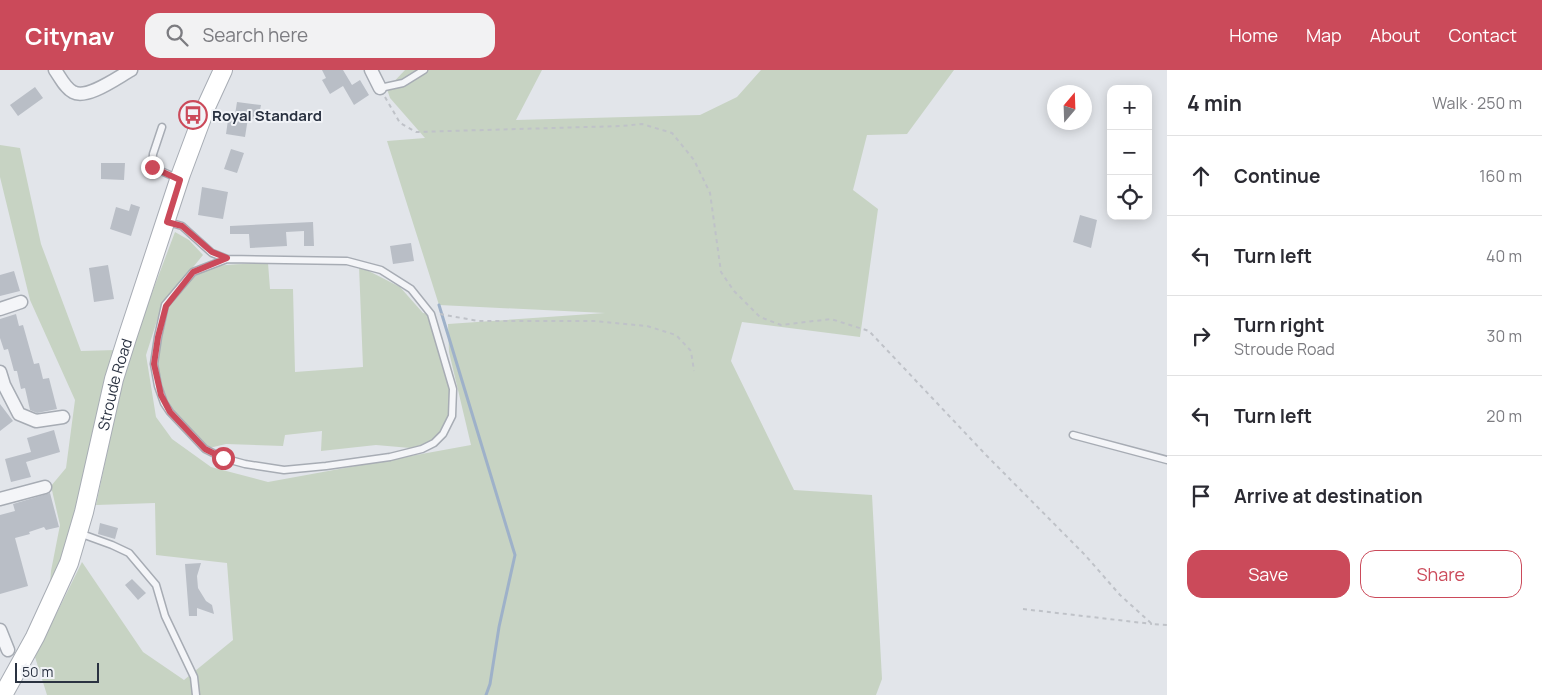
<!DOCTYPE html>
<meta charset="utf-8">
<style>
:root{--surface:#fff;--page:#f2f2f3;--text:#2b2b33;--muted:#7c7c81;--line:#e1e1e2;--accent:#cb4a5a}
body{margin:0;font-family:Manrope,sans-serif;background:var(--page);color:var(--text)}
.controls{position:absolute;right:15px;top:15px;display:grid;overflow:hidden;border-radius:10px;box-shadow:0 2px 12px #0003}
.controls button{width:45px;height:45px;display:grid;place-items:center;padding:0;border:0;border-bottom:1px solid var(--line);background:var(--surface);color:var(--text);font:25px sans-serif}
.compass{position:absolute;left:1047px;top:15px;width:45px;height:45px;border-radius:50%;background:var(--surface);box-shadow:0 2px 12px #0003;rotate:19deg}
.scale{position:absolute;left:15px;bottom:12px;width:84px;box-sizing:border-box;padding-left:5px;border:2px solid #2a3241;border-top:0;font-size:14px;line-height:18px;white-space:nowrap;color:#2a3241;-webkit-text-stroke:4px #f1f3f7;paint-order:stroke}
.stop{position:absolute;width:15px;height:15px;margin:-11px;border:4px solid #cb4a5a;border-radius:50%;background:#fff}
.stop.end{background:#cb4a5a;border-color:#fff;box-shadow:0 1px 5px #0008}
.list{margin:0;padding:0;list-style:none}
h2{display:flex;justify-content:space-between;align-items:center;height:65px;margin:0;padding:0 20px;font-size:21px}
h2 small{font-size:16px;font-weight:400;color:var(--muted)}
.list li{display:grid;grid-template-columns:32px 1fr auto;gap:15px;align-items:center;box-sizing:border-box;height:80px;padding:0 20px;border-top:1px solid var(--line)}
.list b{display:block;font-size:19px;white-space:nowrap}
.list p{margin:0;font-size:16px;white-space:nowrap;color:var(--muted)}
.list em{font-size:16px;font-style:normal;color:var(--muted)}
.actions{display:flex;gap:10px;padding:15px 20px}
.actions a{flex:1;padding:11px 0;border:1px solid var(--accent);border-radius:15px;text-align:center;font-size:18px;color:var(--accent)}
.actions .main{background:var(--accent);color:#fff}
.icon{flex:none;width:28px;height:28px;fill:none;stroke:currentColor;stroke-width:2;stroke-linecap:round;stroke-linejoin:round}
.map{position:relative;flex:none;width:1167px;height:625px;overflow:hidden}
header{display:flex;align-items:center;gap:30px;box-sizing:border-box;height:70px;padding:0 25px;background:var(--accent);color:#fff}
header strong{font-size:24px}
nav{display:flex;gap:28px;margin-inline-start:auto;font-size:18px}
.search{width:350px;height:45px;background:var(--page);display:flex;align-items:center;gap:12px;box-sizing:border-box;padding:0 18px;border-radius:15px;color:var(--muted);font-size:19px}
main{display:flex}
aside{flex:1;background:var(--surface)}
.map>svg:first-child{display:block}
</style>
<header>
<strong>Citynav</strong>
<div class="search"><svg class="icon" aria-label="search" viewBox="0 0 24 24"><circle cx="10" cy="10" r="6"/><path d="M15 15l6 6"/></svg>Search here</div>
<nav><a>Home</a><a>Map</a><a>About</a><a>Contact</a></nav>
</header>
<main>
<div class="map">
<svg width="1167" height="625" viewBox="0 0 1167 625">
<rect width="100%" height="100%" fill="#e2e5ea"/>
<path fill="#c7d3c3" d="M 405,0 L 542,0 L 516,50 L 700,45 L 737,27 L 761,0 L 954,0 L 907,64 L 867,65 L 853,120 L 878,139 L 860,267 L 742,252 L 731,291 L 794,420 L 872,425 L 882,609 L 876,625 L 47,625 L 35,587 L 82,492 L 143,582 L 184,610 L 233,570 L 227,493 L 156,485 L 155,433 L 96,435 L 127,289 L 175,162 L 189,170 L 203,185 L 162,235 L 146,285 L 156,347 L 172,369 L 211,397 L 268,412 L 471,375 L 449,282 L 448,254 L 605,243 L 439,235 L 387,71 L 425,68 L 390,28 L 387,19 Z
M 0,75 L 20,78 L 41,174 L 81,281 L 116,280 L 103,318 L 91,372 L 73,464 L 49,525 L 51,501 L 60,455 L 51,416 L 66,398 L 75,330 L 30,230 L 0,107 Z
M 268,193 L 270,219 L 293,219 L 295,302 L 363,297 L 359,196 L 400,217 L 423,243 L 431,244 L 453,319 L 453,336 L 434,373 L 422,379 L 376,375 L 321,381 L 322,361 L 285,365 L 283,376 L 226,374 L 205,379 C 188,363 160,330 156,307 C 155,297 158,263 161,253 C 167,236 190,205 207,199 C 223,193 250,194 268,193 Z"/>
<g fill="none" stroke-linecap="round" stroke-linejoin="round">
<path stroke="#9eb1c9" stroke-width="3" d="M 439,235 L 515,485 L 499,557 L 490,614 L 486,625"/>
</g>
<path fill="#b9bec6" d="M 322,0 L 343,0 L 352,15 L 360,10 L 369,25 L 354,35 L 343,16 L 330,24 L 322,10 L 326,8 Z
M 35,17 L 43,28 L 18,46 L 10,35 Z
M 237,32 L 261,35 L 258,50 L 248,48 L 245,67 L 226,64 L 228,50 L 234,51 Z
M 231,79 L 244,83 L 237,103 L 224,99 Z
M 101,93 L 125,93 L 124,110 L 101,109 Z
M 202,117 L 228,122 L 223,149 L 198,145 Z
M 131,134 L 140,137 L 131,166 L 110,159 L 116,137 L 129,141 Z
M 1080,145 L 1097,150 L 1091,178 L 1073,172 Z
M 313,152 L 314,176 L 304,176 L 304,161 L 286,162 L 287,176 L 250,178 L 249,164 L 230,164 L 230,156 Z
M 411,173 L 414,191 L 393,194 L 390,176 Z
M 108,195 L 114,229 L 94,232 L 89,198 Z
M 14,201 L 20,221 L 0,226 L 0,205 Z
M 16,244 L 19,256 L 23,255 L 34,294 L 39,293 L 43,309 L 49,308 L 57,339 L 37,343 L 30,340 L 25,318 L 21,319 L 17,301 L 14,301 L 8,279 L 4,280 L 0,268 L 0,249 Z
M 0,334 L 13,351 L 0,361 Z
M 54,360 L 60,382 L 26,392 L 31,407 L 11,412 L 5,389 L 31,382 L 27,368 Z
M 50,423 L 59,457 L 46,460 L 44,457 L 29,462 L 30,464 L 15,468 L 28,516 L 0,524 L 0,445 L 15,441 L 13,434 Z
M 100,453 L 118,458 L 115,469 L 98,464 Z
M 201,493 L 197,506 L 198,518 L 206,531 L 212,535 L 214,544 L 197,538 L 197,546 L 189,546 L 185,494 Z
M 132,509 L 146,523 L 138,530 L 125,515 Z"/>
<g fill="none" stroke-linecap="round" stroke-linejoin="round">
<defs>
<path id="lane" d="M 380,18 L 403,13 L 424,0
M 162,57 L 153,84 L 152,97 L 179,109
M 168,152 L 182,156 L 212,183 L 227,189 L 347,191 L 381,200 L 411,219 L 431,244 L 453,319 L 452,346 L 443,364 L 434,373 L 422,379 L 390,387 L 326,396 L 284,400 L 245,394 L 223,388 L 205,379 L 170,342 L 164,333 L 158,316 L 154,294 L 158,267 L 165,235 L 193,202 L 227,189
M 1073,365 L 1167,390
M 79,463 L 112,475 L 129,483 L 156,515 L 165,546 L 194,607 L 196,625"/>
<path id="street" d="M 55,0 C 60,7 65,18 73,22 C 87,30 118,7 131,0
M 371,0 L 380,18
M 0,239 L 21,232
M 0,302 L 4,315 L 19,344 L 36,351 L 63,347
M 0,429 L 45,417
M 0,560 L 8,580"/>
<g id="secondary">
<path id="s1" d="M 3,625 L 35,567 L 69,493 L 84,442 L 114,309 L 127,268 L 181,104 L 206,37 L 223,0"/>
</g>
</defs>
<use href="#lane" stroke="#a7acb4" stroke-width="9"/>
<use href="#street" stroke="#a7acb4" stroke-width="15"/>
<use href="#secondary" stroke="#a7acb4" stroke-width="20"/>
<path stroke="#bfc2c8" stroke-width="2" stroke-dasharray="4 4" stroke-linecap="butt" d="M 385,27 L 400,53 L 416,62 L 621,56 L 642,54 L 672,63 L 694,90 L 710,123 L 721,202 L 734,221 L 760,247 L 781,255 L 831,249 L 869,261 L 986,385 L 1085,485 L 1120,525 L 1152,554 L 1167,555
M 440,244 L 478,251 L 594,251 L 647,256 L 676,265 L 691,281 L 694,301
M 1023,539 L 1152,554"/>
<use href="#lane" stroke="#f4f5f8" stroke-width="6"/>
<use href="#street" stroke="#f4f5f8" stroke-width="12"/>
<use href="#secondary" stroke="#fff" stroke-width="18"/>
</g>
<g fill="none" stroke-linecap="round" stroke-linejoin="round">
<path stroke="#cb4a5a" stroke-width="6" d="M 152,97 L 180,110 L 167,152 L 182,156 L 212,182 L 227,188 L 193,202 L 166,236 L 158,267 L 154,294 L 161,325 L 170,342 L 205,379 L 223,388"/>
</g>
<defs>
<symbol id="bus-ring" viewBox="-11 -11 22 22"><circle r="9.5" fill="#f1f3f7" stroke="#cb4a5a" stroke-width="1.5"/><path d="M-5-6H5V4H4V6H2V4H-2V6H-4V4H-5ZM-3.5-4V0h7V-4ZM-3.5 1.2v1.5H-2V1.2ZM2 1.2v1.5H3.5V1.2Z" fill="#cb4a5a"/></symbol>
</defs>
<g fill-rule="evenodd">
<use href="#bus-ring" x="177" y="29" width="32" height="32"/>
</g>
<g text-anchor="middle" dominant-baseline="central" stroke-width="4" stroke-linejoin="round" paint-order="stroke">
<g font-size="15" font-weight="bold" fill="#2a3241" stroke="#f1f3f7" text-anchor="start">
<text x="212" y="45">Royal Standard</text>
</g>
<g font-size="15" fill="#2a3241" stroke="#f1f3f7">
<text stroke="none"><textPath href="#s1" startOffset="332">Stroude Road</textPath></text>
</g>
</g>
</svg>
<div class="controls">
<button>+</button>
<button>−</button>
<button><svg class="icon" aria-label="locate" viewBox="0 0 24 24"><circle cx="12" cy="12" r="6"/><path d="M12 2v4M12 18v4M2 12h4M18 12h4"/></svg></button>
</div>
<svg class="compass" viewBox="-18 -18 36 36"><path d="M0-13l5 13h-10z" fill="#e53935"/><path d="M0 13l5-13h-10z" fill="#7c7c81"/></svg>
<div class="scale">50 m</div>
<div class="stop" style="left:223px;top:388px"></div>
<div class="stop end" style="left:152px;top:97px"></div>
</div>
<aside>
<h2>4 min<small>Walk · 250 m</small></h2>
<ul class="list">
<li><svg class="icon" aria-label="ahead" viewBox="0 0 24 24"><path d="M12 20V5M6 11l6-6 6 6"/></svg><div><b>Continue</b></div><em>160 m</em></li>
<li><svg class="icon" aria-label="left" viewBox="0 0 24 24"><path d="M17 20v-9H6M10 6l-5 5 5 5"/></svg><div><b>Turn left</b></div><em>40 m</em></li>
<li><svg class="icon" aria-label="right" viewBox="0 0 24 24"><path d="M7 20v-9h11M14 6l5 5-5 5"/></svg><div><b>Turn right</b><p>Stroude Road</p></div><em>30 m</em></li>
<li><svg class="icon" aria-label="left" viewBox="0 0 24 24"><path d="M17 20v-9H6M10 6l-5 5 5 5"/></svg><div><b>Turn left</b></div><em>20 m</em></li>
<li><svg class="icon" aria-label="arrive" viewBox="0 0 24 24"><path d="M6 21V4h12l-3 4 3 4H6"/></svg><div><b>Arrive at destination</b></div></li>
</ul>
<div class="actions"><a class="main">Save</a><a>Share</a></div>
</aside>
</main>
